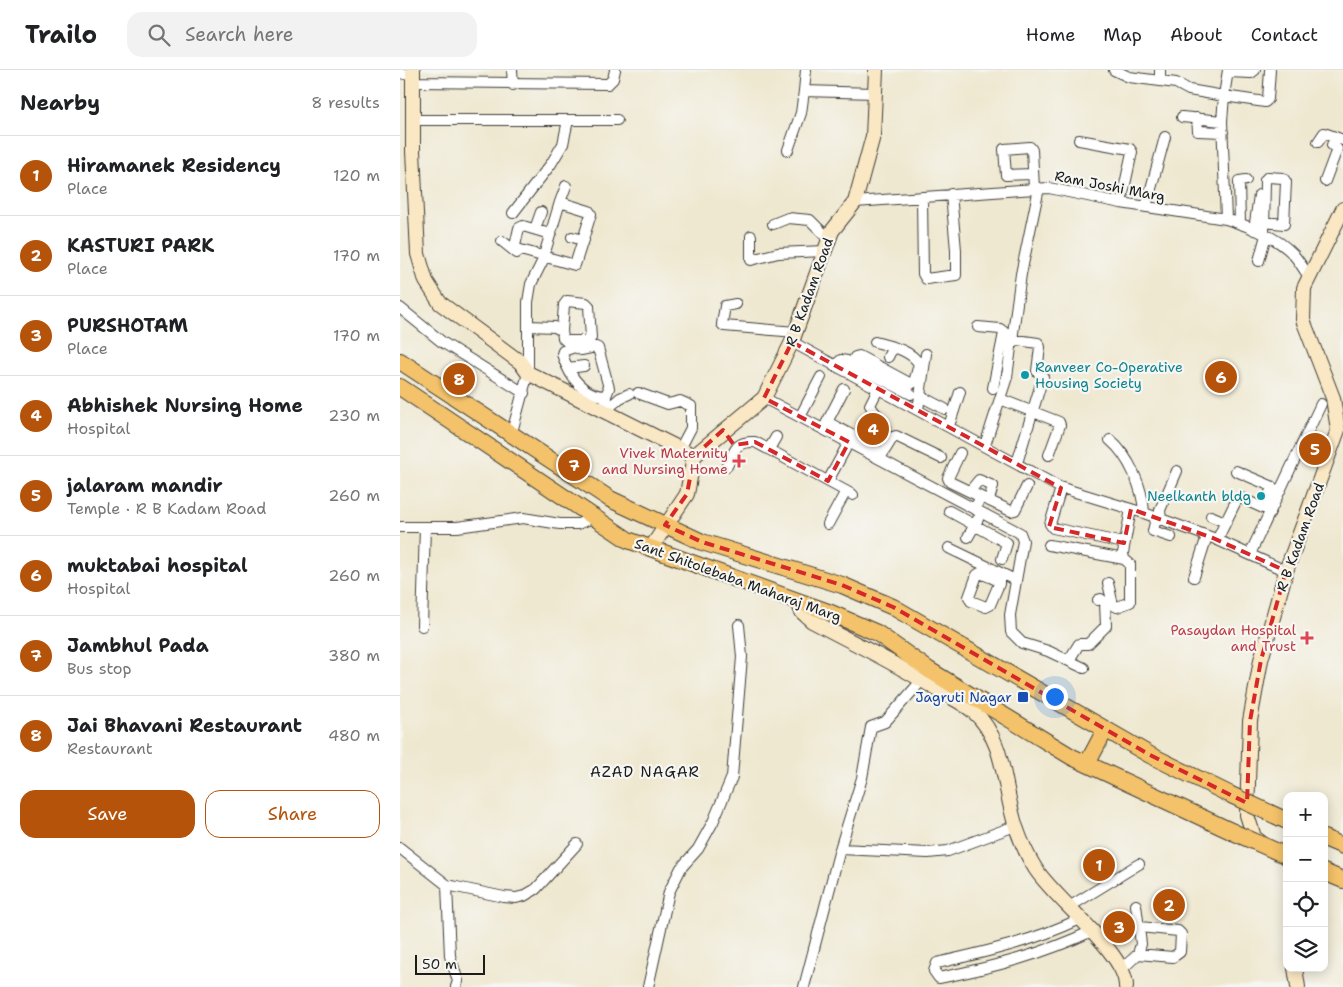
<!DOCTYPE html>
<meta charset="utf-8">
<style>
:root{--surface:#fff;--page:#f2f2f2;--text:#202124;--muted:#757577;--line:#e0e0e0;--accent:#b45309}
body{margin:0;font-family:"Shantell Sans",sans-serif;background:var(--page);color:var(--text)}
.controls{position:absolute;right:15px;bottom:15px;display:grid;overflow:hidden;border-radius:10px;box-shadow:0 2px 12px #0003}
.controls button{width:45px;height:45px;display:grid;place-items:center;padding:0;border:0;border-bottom:1px solid var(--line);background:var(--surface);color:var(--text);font:25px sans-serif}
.scale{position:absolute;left:15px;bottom:12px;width:70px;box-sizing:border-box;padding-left:5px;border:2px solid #1c1c1c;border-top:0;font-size:14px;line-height:18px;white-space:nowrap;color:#1c1c1c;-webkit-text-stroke:4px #f6f6f2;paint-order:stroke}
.you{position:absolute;left:654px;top:626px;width:18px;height:18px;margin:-12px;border:4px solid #fff;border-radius:50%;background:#1a73e8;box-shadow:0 0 0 8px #1a73e833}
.badge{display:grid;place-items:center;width:32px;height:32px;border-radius:50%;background:var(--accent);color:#fff;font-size:16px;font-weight:700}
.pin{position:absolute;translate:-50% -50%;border:2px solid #fff;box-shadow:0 1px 5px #0006}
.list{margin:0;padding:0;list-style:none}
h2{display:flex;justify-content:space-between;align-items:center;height:65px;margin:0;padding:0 20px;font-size:21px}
h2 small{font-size:16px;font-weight:400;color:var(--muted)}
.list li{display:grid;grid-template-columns:32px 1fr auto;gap:15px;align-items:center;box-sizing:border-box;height:80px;padding:0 20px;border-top:1px solid var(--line)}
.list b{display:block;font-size:19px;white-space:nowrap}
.list p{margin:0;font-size:16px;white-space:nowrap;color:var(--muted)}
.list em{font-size:16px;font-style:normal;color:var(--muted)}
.actions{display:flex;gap:10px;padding:15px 20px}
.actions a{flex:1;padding:11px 0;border:1px solid var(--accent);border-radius:15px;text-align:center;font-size:18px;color:var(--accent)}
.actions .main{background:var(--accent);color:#fff}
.icon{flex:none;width:28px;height:28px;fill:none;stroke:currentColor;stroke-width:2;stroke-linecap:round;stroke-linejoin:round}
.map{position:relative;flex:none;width:943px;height:917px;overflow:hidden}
header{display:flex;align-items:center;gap:30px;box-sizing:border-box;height:70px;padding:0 25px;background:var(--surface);border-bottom:1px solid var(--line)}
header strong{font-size:24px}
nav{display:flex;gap:28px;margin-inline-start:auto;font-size:18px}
.search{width:350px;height:45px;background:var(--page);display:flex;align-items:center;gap:12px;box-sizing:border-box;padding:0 18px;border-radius:15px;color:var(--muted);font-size:19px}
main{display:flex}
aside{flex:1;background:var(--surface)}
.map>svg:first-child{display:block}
</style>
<header>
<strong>Trailo</strong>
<div class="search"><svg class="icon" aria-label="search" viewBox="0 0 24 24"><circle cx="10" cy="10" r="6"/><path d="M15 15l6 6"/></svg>Search here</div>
<nav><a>Home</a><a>Map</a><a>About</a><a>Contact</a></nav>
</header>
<main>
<aside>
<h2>Nearby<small>8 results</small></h2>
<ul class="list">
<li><span class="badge">1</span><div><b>Hiramanek Residency</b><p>Place</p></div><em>120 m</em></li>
<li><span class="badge">2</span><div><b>KASTURI PARK</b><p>Place</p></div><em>170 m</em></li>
<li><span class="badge">3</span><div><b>PURSHOTAM</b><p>Place</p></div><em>170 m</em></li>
<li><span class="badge">4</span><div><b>Abhishek Nursing Home</b><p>Hospital</p></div><em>230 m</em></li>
<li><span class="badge">5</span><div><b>jalaram mandir</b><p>Temple · R B Kadam Road</p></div><em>260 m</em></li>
<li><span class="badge">6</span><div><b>muktabai hospital</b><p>Hospital</p></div><em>260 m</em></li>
<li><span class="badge">7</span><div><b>Jambhul Pada</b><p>Bus stop</p></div><em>380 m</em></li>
<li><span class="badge">8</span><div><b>Jai Bhavani Restaurant</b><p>Restaurant</p></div><em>480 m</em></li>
</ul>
<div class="actions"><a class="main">Save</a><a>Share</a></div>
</aside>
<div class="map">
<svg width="943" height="917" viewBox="0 0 943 917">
<rect width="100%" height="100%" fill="#f6f6f2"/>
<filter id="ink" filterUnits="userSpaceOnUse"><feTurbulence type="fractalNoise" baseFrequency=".02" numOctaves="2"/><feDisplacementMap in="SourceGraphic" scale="10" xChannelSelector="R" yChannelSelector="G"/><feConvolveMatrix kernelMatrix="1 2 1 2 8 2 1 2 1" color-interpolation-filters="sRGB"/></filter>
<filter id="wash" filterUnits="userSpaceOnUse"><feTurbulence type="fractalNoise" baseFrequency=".0096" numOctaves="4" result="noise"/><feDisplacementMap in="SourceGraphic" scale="20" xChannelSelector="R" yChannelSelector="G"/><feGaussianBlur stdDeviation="1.12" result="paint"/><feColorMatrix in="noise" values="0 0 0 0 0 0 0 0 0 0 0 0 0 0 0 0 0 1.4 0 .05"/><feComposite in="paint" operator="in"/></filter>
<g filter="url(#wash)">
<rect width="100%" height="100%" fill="#efe8d0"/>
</g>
<g filter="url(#ink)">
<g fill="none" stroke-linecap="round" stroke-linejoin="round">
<defs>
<path id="street" d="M 112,0 L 113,15
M 406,0 L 404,21 L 475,23
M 714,0 L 729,7 L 776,13 L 789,20 L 824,26 L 822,51 L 826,149
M 828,0 L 824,26 L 865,32 L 868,29 L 870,0
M 828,2 L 851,3 L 855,0
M 0,3 L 14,6
M 760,11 L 760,0
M 14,12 L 208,14 L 213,9 L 215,0
M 782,47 L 822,51
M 797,48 L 798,61 L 823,62
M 14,50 L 217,50
M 679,70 L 730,79 L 732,82 L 721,133
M 918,72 L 924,63 L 943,70
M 388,80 L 401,43 L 404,21
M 633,104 L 606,105 L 604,79 L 630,77 L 632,80 L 634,118
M 925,111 L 937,79 L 932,75 L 935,67
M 522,127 L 523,204 L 526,209 L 556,205 L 556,180 L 551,124
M 160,132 L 166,116
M 455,132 L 649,118 L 721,133 L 826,149 C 848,156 876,166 893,184 C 899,191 904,199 909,207
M 746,137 L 765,67
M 113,143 L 151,94 L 163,74 L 168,50
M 373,154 L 388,148 L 410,150 L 429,169
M 840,154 L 839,111 L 846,110
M 135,159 L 141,142
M 854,160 L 859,125
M 864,163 L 865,110 L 868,107 L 883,108 L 886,112 L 884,154 L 864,152
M 351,166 L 351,190 L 378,183 L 425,181
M 172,167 L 184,170
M 102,171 L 117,183
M 859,191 L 866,165
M 336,234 L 325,236 L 322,254 L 324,256 L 396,262
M 0,238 L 42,272 L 124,323
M 129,256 L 155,257 L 162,261 L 163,268 L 166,271 L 187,271 L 191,268 L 189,236 L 186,233 L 167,231 L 164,235 L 162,261
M 578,257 L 600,259 L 604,262 L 603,268 L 638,273 L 640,277 L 637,301 L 643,307 L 617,393
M 392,272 L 659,417 L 744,443 L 813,468 L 886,501
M 488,287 L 493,277
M 453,294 L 455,287 L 459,286 L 511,314 L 514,312 L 519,294 C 511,280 490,276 475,272
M 434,296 L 441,290 L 447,291 L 511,324
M 168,298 L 184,296
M 593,318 L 603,268
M 478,319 L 470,335 C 477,350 492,350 481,371
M 238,323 L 268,334 L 280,331 L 291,336 L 291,358 L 280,379
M 520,326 L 545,339
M 364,328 L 620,463 L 623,471 L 610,545 L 611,562 L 622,573 L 648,581 L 684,598
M 600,329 L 659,352 L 660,355 L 649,385
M 518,340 L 526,284
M 205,341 L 206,326 L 209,318 L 198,278 L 196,277 L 181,280 L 175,277 L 163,281 L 162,284 C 169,305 181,326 206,326
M 205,341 L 220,328 L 229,324
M 400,347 L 421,307
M 427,352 L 476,378
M 549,356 L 560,322
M 424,358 L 444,319
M 112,362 L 128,303 L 128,232 L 131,214 L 142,192 L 160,132 L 189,141 L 191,144 L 175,195 L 117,179 L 115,176 L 119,158 L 123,156 L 150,164
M 710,370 C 729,386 743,418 744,443
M 585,375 L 607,307 L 621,204 L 639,118
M 369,379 L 376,367
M 560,383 L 548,408 L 550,412 L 581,427 L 575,438
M 480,388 L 493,367 L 496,366 L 541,388
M 327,396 C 335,380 335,371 355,372 L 453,425
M 428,411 L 449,372
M 661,418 L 650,454 L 653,458 L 724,473
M 570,421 L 579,410 L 593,416 L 589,430
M 581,427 L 611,441 L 615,440 L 627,416
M 549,441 L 607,473 L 602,489
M 811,446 L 825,452
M 756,448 L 753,461 L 771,467
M 761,450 L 760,440 L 777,401
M 428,454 L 446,421
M 0,457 L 57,457 L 123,448 L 160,454 L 178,454 L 195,447
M 568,467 L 578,449
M 817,470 L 837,429 L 841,428 L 863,438 L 872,418 L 871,416 L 836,401
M 649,475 L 724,489
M 549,478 L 615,510
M 850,484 L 921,334
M 590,507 L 599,511 L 599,514 L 590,535 L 586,537 L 571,531 L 569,527 L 577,505 L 580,503 L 590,507 L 593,499
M 794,507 L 807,466
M 708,513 L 713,535 L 717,537 L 730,532 L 730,494 L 724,489 L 723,483 L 731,439
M 22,556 L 25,457
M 669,590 L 679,574 L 688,574 L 706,556 L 705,533 L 701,529 L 698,530
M 0,778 L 47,815 L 104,827 L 116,828 L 124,826 L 136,819 L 177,774
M 440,779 L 528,783 L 548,781 L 615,756
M 47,815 L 50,886 L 58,911 L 56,917
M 669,837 L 739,794
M 680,849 C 634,871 586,882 537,893 L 534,901 L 539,908 C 594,897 641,885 692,861
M 738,884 L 773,887 L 780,882 L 781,864 L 778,861 L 740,857
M 721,900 L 738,884 L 741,874 L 736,835
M 248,917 L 269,822 L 281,798 L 298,779 L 313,752 L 332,707 L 342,587 L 339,555
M 404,917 L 440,779 L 462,708 L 471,657 L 485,652 L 522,610"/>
<path id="secondary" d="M 13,0 L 13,81 L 18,184 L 26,211 L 40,233 L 120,292 L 128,303 L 294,386
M 294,386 L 364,328 L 392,272 L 432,161 L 455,132 L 473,66 L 476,0
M 251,478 L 287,424 L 294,386
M 398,532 L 402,542 L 412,551 C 454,573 498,594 538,620 C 550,627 564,633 574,642 C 606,671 603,718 616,757 C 621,772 627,785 635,798 C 654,829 727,883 726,917
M 863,774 L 854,767 L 847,745 L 850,651 L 861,590 L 886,501 L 938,360 L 933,328 L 903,250 L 904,218 L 943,139
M 895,898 L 898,917"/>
<path id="primary" d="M 0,291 L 210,429 L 302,472 L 442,515 L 493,537 L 750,685 L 829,724
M 0,317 L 228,470 L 431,543 L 477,563 L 529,600 L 672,687 L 833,762
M 687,694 L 705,660
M 924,768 L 943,776
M 924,802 L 943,810"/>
</defs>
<use href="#street" stroke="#3c3b37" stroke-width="12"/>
<use href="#secondary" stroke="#3c3b37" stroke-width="16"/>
<use href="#primary" stroke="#3c3b37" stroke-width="18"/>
<use href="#street" stroke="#fff" stroke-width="10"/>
<use href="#secondary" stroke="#fae7c3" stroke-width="14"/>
<use href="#primary" stroke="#f3c26a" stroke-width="16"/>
<defs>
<path id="primary-bridge" d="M 829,724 L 887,751
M 833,762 L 887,786"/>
</defs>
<use href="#primary-bridge" stroke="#3c3b37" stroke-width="18" stroke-linecap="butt"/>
<use href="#primary-bridge" stroke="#f3c26a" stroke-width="16"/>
</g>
</g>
<path fill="none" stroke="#d62828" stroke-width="4" stroke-dasharray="10 6" stroke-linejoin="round" d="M 392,272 L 661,418 L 649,457 L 724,473 L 731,439 L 813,468 L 886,501 L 861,590 L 850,651 L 847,733 L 750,685 L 493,537 L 442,515 L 302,472 L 265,455 L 287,424 L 294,386 L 323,360 L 334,375 L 355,372 L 428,411 L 449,372 L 364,328 Z"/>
<g fill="#0f9aa8" stroke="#f6f6f2" stroke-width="2">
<circle cx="625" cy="305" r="5"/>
<circle cx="861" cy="426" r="5"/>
</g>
<g fill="#e0444e" stroke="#f6f6f2" stroke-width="2">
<path d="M336.5 383.5h5v5h5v5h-5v5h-5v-5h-5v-5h5z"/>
<path d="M904.5 560.5h5v5h5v5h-5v5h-5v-5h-5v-5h5z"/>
</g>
<rect fill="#1a4fb4" stroke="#f6f6f2" stroke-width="2" x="617" y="621" width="12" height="12" rx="2.5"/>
<g text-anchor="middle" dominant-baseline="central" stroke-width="4.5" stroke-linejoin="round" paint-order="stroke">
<g font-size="14" fill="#1c1c1c" stroke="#f6f6f2">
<text transform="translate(710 116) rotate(11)">Ram Joshi Marg</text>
<text transform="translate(409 222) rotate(-70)">R B Kadam Road</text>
<text transform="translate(900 467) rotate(-70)">R B Kadam Road</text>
<text transform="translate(338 510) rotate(20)">Sant Shitolebaba Maharaj Marg</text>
</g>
<g font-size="14" fill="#0d838f" stroke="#f6f6f2" text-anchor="start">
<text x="635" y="297">Ranveer Co-Operative<tspan x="635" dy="16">Housing Society</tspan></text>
<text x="851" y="426" text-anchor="end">Neelkanth bldg</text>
</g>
<g font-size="14" fill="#be3a42" stroke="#f6f6f2" text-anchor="end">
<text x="328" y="383">Vivek Maternity<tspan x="328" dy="16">and Nursing Home</tspan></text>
<text x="896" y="560">Pasaydan Hospital<tspan x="896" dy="16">and Trust</tspan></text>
</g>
<g font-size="14" fill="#164399" stroke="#f6f6f2" text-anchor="end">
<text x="612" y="627">Jagruti Nagar</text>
</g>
<g font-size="15" letter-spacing="1" fill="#1c1c1c" stroke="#f6f6f2">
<text x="245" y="702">AZAD NAGAR</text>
</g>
</g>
</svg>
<div class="controls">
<button>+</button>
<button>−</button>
<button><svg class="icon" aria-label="locate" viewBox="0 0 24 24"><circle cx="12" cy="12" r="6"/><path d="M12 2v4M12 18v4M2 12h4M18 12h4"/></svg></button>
<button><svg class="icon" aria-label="layers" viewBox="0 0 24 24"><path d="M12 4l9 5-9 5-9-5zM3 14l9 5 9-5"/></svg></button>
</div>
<div class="scale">50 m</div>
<div class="you"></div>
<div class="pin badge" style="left:699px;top:795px">1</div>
<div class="pin badge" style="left:769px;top:835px">2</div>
<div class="pin badge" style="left:719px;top:857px">3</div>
<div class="pin badge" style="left:473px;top:359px">4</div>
<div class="pin badge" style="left:915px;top:379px">5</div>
<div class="pin badge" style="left:821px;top:307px">6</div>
<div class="pin badge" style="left:174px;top:395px">7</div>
<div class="pin badge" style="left:59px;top:309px">8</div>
</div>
</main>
